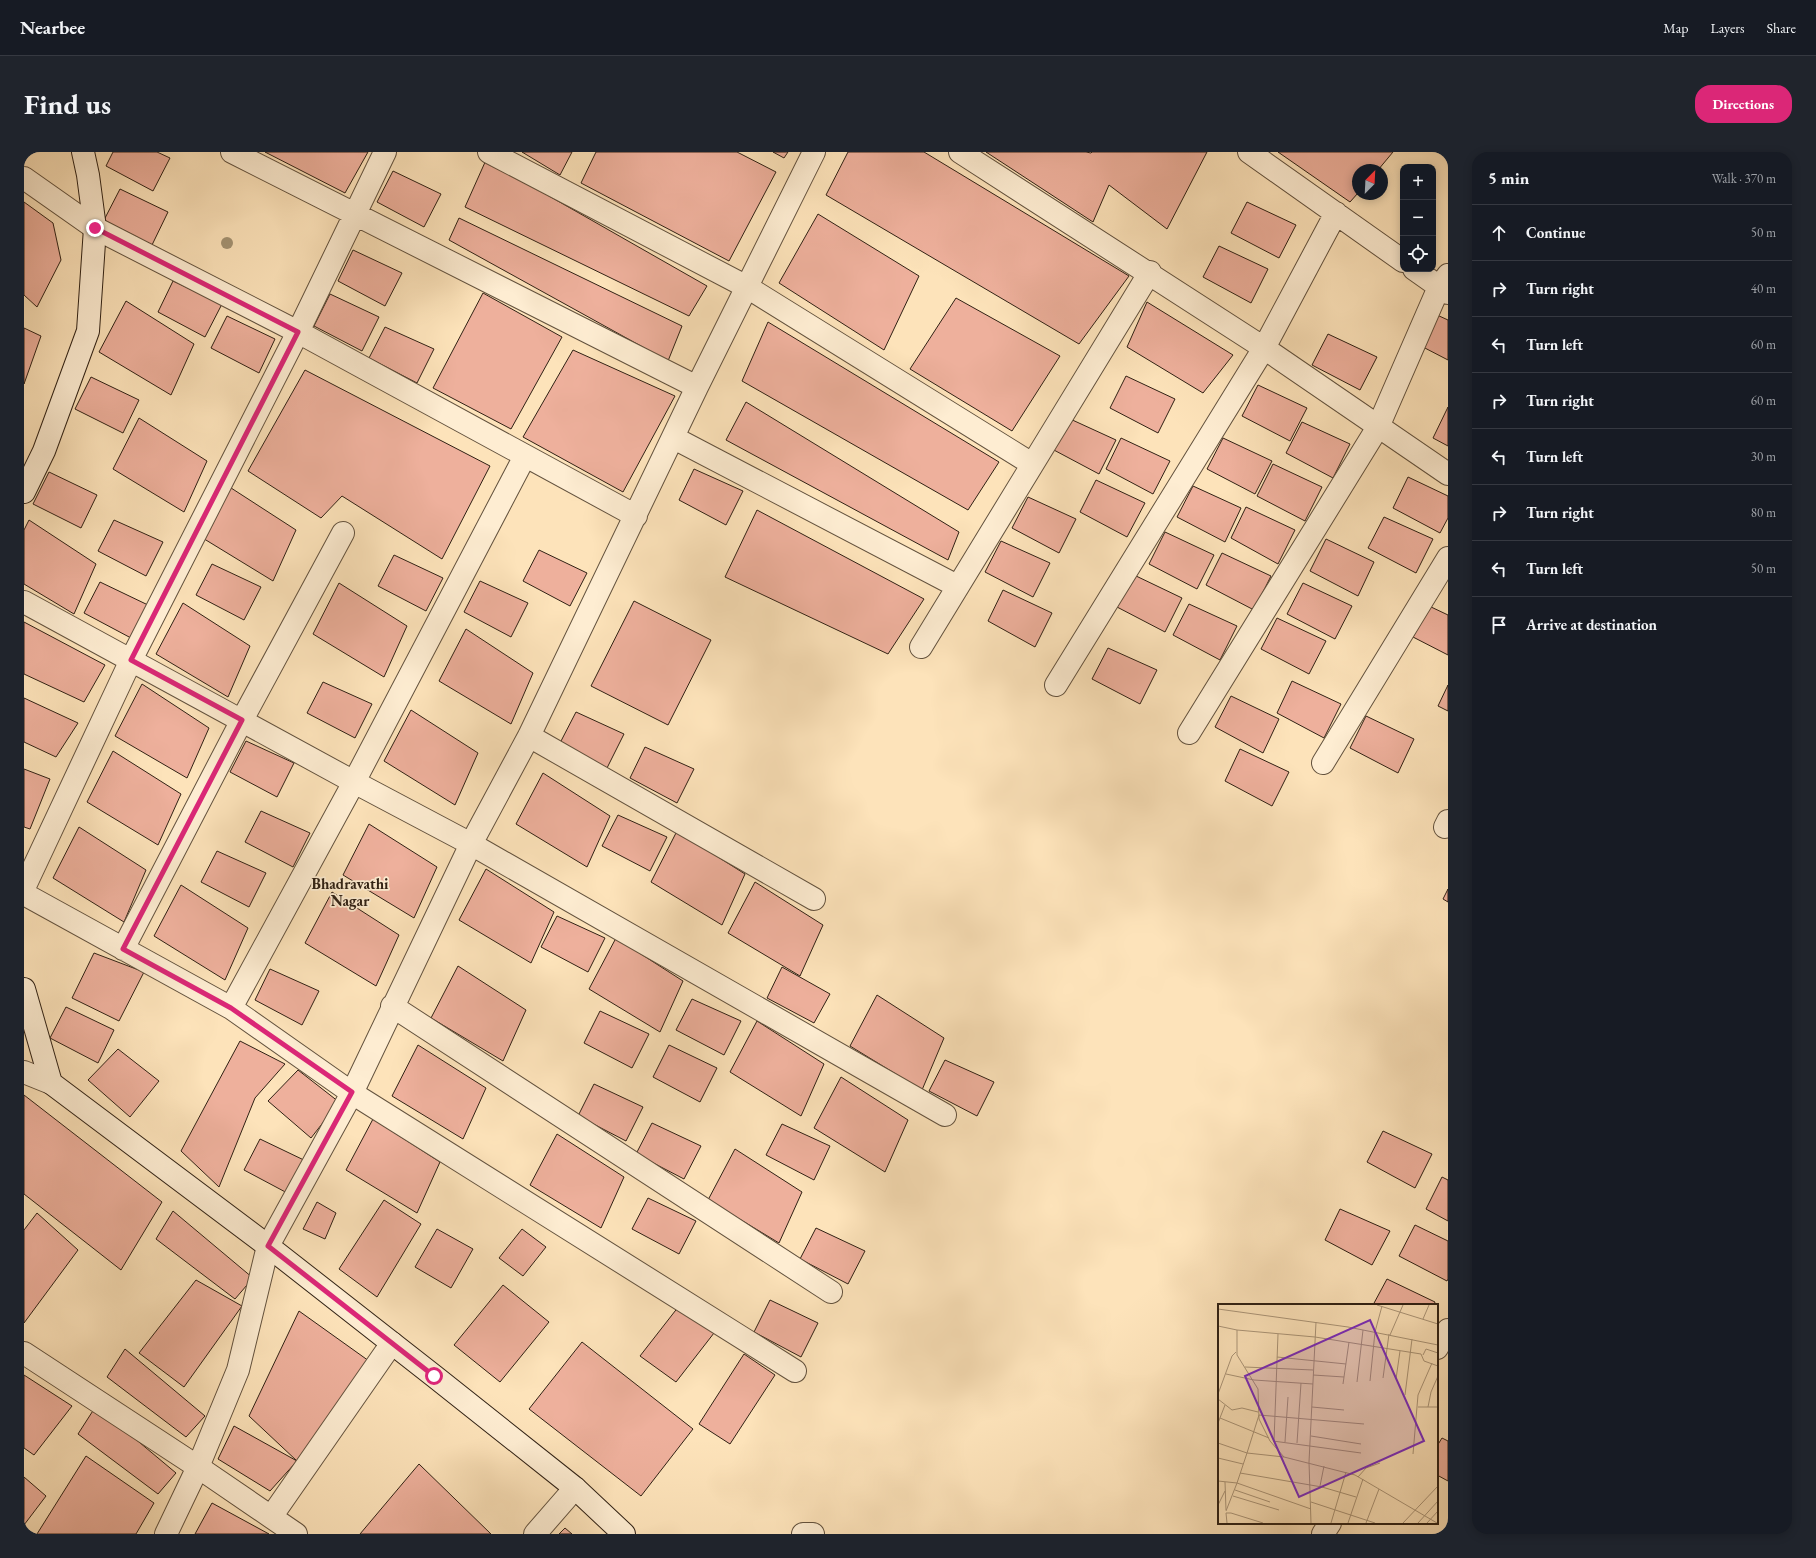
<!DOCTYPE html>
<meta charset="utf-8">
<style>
:root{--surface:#171b24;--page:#20242c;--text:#f1f3f6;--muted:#9ea1a6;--line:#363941;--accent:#db2777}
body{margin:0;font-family:"EB Garamond",serif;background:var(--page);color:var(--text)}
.controls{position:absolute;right:12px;top:12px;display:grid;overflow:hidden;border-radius:8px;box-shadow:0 2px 10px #0003}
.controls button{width:36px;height:36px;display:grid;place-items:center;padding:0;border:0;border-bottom:1px solid var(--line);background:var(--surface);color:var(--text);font:20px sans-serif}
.compass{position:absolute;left:1328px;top:12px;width:36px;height:36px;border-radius:50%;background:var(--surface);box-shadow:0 2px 10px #0003;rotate:24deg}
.stop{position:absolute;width:12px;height:12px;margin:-9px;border:3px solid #db2777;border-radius:50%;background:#fff}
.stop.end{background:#db2777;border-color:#fff;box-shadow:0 1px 4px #0008}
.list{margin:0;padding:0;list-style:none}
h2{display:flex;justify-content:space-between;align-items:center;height:52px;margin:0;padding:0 16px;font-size:17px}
h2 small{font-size:13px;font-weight:400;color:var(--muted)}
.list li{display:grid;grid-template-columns:26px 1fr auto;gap:12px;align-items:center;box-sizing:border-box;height:56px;padding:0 16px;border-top:1px solid var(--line)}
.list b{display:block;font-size:15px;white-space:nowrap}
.list em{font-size:13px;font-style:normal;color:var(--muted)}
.icon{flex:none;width:22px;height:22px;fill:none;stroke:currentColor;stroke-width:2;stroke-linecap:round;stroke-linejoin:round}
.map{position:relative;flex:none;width:1424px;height:1382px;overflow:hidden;border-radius:16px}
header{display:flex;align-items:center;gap:24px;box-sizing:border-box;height:56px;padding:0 20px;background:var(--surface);border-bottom:1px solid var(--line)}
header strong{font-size:19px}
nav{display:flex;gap:22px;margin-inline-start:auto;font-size:14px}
.intro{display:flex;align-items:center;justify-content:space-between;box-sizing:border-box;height:96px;padding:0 24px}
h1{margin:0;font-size:28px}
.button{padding:10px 18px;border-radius:16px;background:var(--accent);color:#fff;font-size:14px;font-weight:700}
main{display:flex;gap:24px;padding:0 24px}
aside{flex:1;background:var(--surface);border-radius:16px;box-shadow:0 2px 10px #0003}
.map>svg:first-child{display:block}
</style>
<header>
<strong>Nearbee</strong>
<nav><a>Map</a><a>Layers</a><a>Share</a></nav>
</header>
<div class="intro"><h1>Find us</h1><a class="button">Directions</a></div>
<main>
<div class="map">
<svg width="1424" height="1382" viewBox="0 0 1424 1382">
<rect width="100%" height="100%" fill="#fde3ba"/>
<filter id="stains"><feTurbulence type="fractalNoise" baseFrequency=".005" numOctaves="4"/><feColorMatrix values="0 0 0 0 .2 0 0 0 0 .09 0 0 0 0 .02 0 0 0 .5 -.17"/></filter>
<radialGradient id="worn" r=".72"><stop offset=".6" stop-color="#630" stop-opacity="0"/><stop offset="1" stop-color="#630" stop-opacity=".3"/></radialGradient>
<path fill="#eeb09c" stroke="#302114" d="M 89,0 L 133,0 L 146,6 L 129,39 L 82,14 Z
M 241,0 L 344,0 L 321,41 Z
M 498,0 L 548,0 L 536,23 Z
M 572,0 L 713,0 L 752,20 L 705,109 L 557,31 Z
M 749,0 L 764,0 L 760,6 Z
M 824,0 L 900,0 L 1105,124 L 1055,192 L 802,43 Z
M 962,0 L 1062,0 L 1067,1 L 1068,0 L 1183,0 L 1143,77 L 1085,33 L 1069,70 Z
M 1254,0 L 1369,0 L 1354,18 L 1334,18 L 1334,41 L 1326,50 Z
M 462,8 L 683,134 L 665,164 L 441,55 Z
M 369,19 L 417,42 L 400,75 L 353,50 Z
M 96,37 L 144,60 L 128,93 L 80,68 Z
M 0,50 L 29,71 L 37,108 L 13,155 L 0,143 Z
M 1223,50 L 1272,73 L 1255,106 L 1207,81 Z
M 794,62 L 895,124 L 860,198 L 755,131 Z
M 435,66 L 658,174 L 644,209 L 425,88 Z
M 1195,94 L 1244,117 L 1227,151 L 1179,125 Z
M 329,98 L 378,121 L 361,154 L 314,129 Z
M 149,129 L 198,152 L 181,185 L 134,160 Z
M 459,141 L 538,185 L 487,277 L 409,236 Z
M 306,142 L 355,165 L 338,199 L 290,174 Z
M 932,146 L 1036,204 L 988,279 L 886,217 Z
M 102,149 L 170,192 L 147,243 L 75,200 Z
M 1123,150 L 1209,203 L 1179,241 L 1103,195 Z
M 1413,163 L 1424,168 L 1424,208 L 1397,194 Z
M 203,164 L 251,187 L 235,221 L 187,196 Z
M 744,170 L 975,310 L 944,358 L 718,229 Z
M 361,175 L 410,197 L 393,231 L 345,206 Z
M 0,176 L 17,184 L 0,232 Z
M 1304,182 L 1353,205 L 1336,238 L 1288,213 Z
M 549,198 L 651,244 L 599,340 L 499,285 Z
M 281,218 L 466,314 L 418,407 L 318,344 L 297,366 L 224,319 Z
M 1102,224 L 1151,247 L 1134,281 L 1086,256 Z
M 67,225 L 115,248 L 99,281 L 51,257 Z
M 1234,233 L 1283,256 L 1266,289 L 1218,264 Z
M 722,250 L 935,380 L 924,408 L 702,288 Z
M 1424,255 L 1424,294 L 1409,286 Z
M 115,266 L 183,309 L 160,360 L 89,317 Z
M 1044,266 L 1092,288 L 1075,322 L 1028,297 Z
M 1278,270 L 1326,292 L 1309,326 L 1262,301 Z
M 1097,286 L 1146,309 L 1129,342 L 1082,317 Z
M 1199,286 L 1248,309 L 1231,342 L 1183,317 Z
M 1249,312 L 1298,335 L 1281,369 L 1233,344 Z
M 670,317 L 719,339 L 702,373 L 655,348 Z
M 25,320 L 73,343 L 57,376 L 9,352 Z
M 1384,325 L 1424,344 L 1424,366 L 1416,381 L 1369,356 Z
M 1072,328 L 1121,351 L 1103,385 L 1056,360 Z
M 204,334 L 272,378 L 249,429 L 177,385 Z
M 1169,334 L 1217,356 L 1201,390 L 1153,365 Z
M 1004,345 L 1052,367 L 1035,401 L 988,376 Z
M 1222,355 L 1271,378 L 1254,412 L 1207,386 Z
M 733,358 L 900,447 L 864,502 L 701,425 Z
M 1360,365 L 1409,387 L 1392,421 L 1344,396 Z
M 5,368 L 72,412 L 50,462 L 0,432 L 0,378 Z
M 90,368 L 139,390 L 122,424 L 74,399 Z
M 1141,380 L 1190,403 L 1173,437 L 1125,412 Z
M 1302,387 L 1350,410 L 1334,444 L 1286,419 Z
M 977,389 L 1026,411 L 1009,445 L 961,420 Z
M 515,398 L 563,421 L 546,454 L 499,429 Z
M 1198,401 L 1247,424 L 1230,458 L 1182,433 Z
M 370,403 L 419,426 L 402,459 L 354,434 Z
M 188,412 L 237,435 L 220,468 L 172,443 Z
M 1110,423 L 1158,446 L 1141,480 L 1093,455 Z
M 456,429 L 504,451 L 487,485 L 440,460 Z
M 76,430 L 124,453 L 107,486 L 60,461 Z
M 315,431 L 383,474 L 360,525 L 289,482 Z
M 1279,431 L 1328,454 L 1311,487 L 1263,462 Z
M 979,438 L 1028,461 L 1011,495 L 964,469 Z
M 610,449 L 687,488 L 644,573 L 567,534 Z
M 159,451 L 226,494 L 204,545 L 132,502 Z
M 1165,452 L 1213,474 L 1196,508 L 1149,483 Z
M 1405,454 L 1424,463 L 1424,503 L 1389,485 Z
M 1253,466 L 1302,489 L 1285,522 L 1237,497 Z
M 0,470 L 81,513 L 60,550 L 0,522 Z
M 442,477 L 509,521 L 487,572 L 415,529 Z
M 1084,496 L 1133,518 L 1116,552 L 1068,527 Z
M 1268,529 L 1317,552 L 1300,586 L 1253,561 Z
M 299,530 L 348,552 L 331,586 L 283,561 Z
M 118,532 L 185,576 L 163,626 L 91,584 Z
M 1424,533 L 1424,559 L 1414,554 Z
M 1207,544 L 1255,567 L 1239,601 L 1191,575 Z
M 0,546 L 54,571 L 32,605 L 0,590 Z
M 387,558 L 454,601 L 431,653 L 360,609 Z
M 552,560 L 600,582 L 583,616 L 536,591 Z
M 1342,564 L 1390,587 L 1374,621 L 1326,596 Z
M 222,589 L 270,611 L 253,645 L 206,620 Z
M 621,595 L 670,617 L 653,651 L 606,626 Z
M 1216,597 L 1265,620 L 1248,654 L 1201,629 Z
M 89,599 L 157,642 L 134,693 L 63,650 Z
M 0,617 L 26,627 L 6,677 L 0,675 Z
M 519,621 L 586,664 L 563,715 L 492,672 Z
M 237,659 L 286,681 L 269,715 L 221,690 Z
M 594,663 L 643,685 L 626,719 L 578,694 Z
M 345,672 L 413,715 L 390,766 L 319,723 Z
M 55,675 L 122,718 L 100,770 L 29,726 Z
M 653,679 L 721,722 L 698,773 L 627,730 Z
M 193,699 L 242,721 L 225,755 L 177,730 Z
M 462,717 L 530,760 L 507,811 L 435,768 Z
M 731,730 L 799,773 L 776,824 L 704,781 Z
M 157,733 L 224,776 L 201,828 L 130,784 Z
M 1424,737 L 1424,750 L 1419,747 Z
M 308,740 L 375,783 L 352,834 L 281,791 Z
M 533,764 L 581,786 L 564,820 L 517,795 Z
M 592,786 L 659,829 L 636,880 L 565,837 Z
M 70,801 L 120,820 L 95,869 L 48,846 Z
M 434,814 L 502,858 L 479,909 L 407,866 Z
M 758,815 L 806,842 L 790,871 L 743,846 Z
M 246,817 L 295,839 L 278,873 L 231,848 Z
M 853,843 L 920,886 L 898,938 L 826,894 Z
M 668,847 L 717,869 L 700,903 L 652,878 Z
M 42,855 L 90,878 L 74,911 L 26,886 Z
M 576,859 L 625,882 L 608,916 L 560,891 Z
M 733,869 L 800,912 L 777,964 L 706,920 Z
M 216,889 L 261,912 L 231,946 L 195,1035 L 157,999 Z
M 394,893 L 462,936 L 439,987 L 368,944 Z
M 645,893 L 693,916 L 676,950 L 629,925 Z
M 94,897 L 135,929 L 106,965 L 64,928 Z
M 921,908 L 970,930 L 953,964 L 905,939 Z
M 274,918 L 315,950 L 287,986 L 244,949 Z
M 817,925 L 884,968 L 861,1020 L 790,976 Z
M 570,932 L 619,955 L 602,989 L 554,964 Z
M 0,943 L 138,1050 L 97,1118 L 0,1042 Z
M 349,967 L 416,1010 L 393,1061 L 322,1018 Z
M 628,971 L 677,994 L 660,1027 L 612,1002 Z
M 758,972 L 806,994 L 790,1028 L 742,1003 Z
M 1359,979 L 1408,1002 L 1391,1036 L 1343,1010 Z
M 533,982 L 600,1025 L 577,1076 L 506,1033 Z
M 236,987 L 284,1010 L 267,1043 L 220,1018 Z
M 711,997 L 778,1040 L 755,1091 L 684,1048 Z
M 1418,1025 L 1424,1028 L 1424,1069 L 1402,1057 Z
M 624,1046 L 672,1069 L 655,1102 L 608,1077 Z
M 360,1048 L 397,1072 L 353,1145 L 315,1117 Z
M 293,1050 L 312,1061 L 301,1087 L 279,1077 Z
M 1316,1057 L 1366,1079 L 1348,1113 L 1301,1088 Z
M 149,1059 L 229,1126 L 211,1147 L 132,1087 Z
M 13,1061 L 54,1098 L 0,1171 L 0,1078 Z
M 1391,1073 L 1424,1089 L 1424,1127 L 1423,1129 L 1375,1104 Z
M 792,1076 L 841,1099 L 824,1132 L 776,1107 Z
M 413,1077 L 449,1097 L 427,1136 L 391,1115 Z
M 498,1077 L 522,1095 L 499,1124 L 475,1106 Z
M 1363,1127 L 1411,1150 L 1410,1153 L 1349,1153 Z
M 172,1128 L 218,1154 L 160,1235 L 115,1201 Z
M 479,1133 L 525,1170 L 476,1230 L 430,1193 Z
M 746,1148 L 794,1171 L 777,1205 L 730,1180 Z
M 655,1154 L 690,1181 L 652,1230 L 616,1204 Z
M 275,1159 L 345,1209 L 273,1309 L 225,1264 Z
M 558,1190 L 669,1277 L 617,1344 L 505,1257 Z
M 101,1197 L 181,1264 L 162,1285 L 83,1225 Z
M 720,1202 L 751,1223 L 706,1292 L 675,1272 Z
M 0,1223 L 48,1254 L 10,1303 L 0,1296 Z
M 72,1254 L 152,1321 L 134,1342 L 54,1282 Z
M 210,1274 L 273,1309 L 246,1339 L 194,1307 Z
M 1418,1286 L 1424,1289 L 1424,1329 L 1413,1323 L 1413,1294 Z
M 62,1304 L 130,1351 L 112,1382 L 13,1382 Z
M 395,1312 L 467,1382 L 336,1382 Z
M 0,1325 L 22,1344 L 0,1373 Z
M 188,1351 L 245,1382 L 171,1382 Z
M 541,1376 L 548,1382 L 535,1382 Z"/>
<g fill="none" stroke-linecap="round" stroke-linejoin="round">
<defs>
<path id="street" d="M 208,0 L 673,235
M 465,0 L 723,135 L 1008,312
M 936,0 L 1240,196 L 1424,322
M 1225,0 L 1379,109
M 0,26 L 71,76 L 274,180 L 612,364
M 1390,117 L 1424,141
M 650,286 L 933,434
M 0,450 L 330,630 L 447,692 L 921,963
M 897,495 L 1126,120
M 1032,533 L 1240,196 L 1312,61
M 1165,581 L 1354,275 L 1415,135 L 1424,123
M 505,584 L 790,747
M 1299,611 L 1424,406
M 1421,675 L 1424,669
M 0,736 L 107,508 L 274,180 L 361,0
M 0,742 L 207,856 L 328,941 L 771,1219
M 99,797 L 218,568 L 319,381
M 368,854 L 807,1140
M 207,856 L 330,630 L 501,304
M 0,920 L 27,931
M 1413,1196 L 1424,1178
M 0,1201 L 174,1315 L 272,1382
M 247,1365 L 368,1191
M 142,1382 L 174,1315 L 214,1218 L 244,1094 L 328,941 L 447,692 L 505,584 L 673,235 L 790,0
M 511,1382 L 551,1336
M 779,1382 L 789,1382
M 1299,1382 L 1306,1371"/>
<path id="secondary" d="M 0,340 L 20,299 L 64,179 L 71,76 L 64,23 L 59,0
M 0,837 L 27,931 L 244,1094 L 410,1224 L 551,1336 L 600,1382"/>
</defs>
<use href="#street" stroke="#63523e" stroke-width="24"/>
<use href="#secondary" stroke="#302114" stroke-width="24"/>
<use href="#street" stroke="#feedd2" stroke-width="22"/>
<use href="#secondary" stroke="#feedd2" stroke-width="22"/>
</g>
<circle fill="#a49373" cx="203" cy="91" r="6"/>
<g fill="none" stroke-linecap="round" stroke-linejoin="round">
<path stroke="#db2777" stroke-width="5" d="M 71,76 L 274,180 L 107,508 L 218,568 L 99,797 L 207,856 L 328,940 L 244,1094 L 410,1224"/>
</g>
<g text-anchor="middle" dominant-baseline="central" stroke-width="3.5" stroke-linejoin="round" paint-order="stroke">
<g font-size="15" font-weight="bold" fill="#302114" stroke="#feedd2">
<text x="326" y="731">Bhadravathi<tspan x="326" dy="17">Nagar</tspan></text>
</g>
</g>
<g transform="translate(1194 1152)">
<rect width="220" height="220" fill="#fde3ba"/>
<path fill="none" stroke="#ab9578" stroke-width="1" d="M 159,1 L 220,20M 0,5 L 130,23 L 220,41M 205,15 L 211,1M 0,22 L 19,26 L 19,51 L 40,85 L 41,115 L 52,137 L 66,153 L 137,171 L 219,219M 19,26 L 97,33 L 203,50 L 206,57 L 220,62M 172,31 L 185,1M 205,51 L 208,45 L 220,49M 59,53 L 128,60M 27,63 L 95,66M 8,70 L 36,76 L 95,80M 95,71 L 126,73M 165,74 L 171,30M 178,75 L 182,47M 152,77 L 157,28 L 164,2M 139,78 L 145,26M 125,80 L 131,38M 0,90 L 14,52 L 18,48M 187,91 L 194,35M 0,95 L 14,106 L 24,104 L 40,108M 94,103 L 126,106M 200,103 L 220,103M 210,103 L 213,88 L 220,72M 2,114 L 51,134M 0,119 L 7,101M 93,132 L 143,140M 55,137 L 143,149M 56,137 L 60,30M 67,138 L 70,93M 0,139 L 29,149 L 41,111 L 146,120M 79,139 L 83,79M 195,150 L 200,91 L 214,59M 0,154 L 25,160M 22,169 L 104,183 L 138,193M 140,173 L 148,164 L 162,159M 0,177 L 19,179 L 29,149 L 66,153M 7,178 L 8,206M 102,182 L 106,162M 17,186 L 52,198M 15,192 L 61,206M 93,198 L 157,219M 0,201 L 7,187M 8,207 L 19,179 L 93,205M 9,219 L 8,209 L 13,209 L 45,219M 93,219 L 91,158 L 98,18M 113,219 L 128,168M 130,219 L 145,175M 148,219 L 161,185M 185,219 L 220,182M 200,219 L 220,197M 209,219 L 220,207"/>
<path fill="#7b2cbf" fill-opacity="0.15" stroke="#7b2cbf" stroke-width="2" d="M 152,16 L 206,137 L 81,193 L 27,72 Z"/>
<rect width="220" height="220" fill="none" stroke="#302114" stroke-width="2"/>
</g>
<rect width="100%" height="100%" filter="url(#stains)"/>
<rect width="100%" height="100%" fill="url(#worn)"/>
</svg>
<div class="controls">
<button>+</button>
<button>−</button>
<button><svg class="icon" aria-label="locate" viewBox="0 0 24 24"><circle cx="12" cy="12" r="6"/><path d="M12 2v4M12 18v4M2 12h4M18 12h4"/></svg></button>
</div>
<svg class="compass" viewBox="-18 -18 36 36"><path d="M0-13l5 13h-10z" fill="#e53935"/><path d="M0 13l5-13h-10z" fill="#9ea1a6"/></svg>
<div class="stop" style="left:410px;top:1224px"></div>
<div class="stop end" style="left:71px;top:76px"></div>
</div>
<aside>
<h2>5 min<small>Walk · 370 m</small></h2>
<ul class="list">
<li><svg class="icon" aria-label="ahead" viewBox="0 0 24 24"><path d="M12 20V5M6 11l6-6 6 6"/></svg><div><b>Continue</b></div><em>50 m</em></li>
<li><svg class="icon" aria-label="right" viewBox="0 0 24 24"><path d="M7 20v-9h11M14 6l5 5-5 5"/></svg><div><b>Turn right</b></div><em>40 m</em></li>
<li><svg class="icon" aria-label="left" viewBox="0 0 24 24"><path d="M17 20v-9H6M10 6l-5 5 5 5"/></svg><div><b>Turn left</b></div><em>60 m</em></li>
<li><svg class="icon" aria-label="right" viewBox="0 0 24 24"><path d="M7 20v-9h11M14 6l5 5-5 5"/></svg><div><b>Turn right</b></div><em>60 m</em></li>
<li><svg class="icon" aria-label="left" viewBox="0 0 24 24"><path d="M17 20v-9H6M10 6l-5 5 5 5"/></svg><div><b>Turn left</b></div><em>30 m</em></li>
<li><svg class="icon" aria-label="right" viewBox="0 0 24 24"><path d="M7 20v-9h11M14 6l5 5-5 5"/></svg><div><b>Turn right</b></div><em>80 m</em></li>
<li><svg class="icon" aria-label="left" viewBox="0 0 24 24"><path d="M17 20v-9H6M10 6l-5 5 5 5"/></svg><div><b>Turn left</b></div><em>50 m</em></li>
<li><svg class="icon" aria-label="arrive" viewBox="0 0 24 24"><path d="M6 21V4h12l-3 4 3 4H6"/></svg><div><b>Arrive at destination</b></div></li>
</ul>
</aside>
</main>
